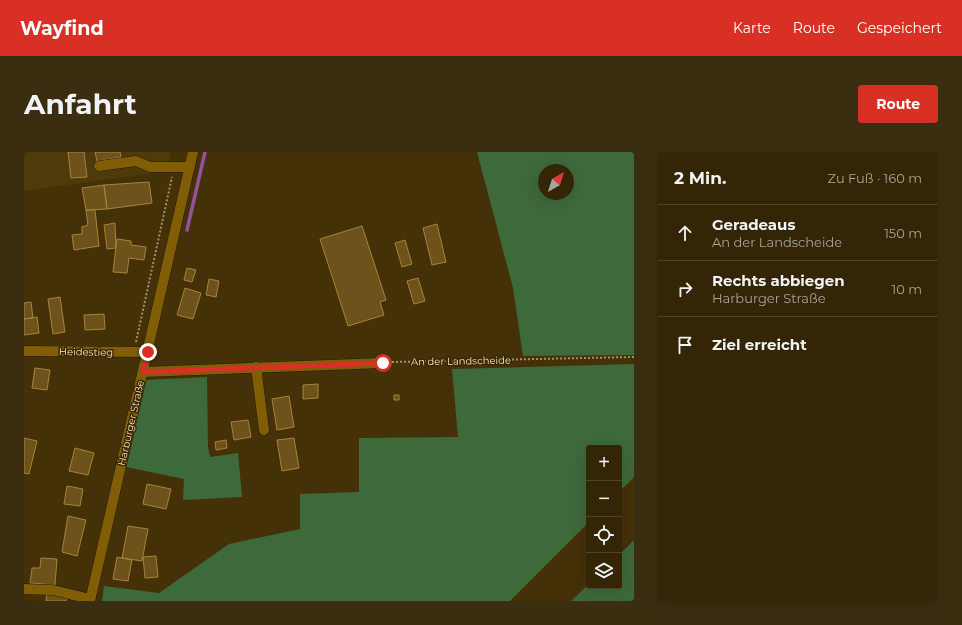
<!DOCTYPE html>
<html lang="de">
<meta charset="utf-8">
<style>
:root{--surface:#332506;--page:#3b2d10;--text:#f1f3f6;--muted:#a9a59b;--line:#4e4228;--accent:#d93025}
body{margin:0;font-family:Montserrat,sans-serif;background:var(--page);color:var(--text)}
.controls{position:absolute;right:12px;bottom:12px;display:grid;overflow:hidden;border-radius:4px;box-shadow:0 4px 16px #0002}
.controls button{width:36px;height:36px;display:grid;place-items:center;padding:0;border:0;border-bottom:1px solid var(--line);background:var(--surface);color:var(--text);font:20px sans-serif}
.compass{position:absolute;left:514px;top:12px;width:36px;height:36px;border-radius:50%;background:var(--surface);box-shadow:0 4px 16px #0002;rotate:39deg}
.stop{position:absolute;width:12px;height:12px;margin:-9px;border:3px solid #d93025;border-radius:50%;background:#fff}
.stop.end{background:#d93025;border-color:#fff;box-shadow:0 1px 4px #0008}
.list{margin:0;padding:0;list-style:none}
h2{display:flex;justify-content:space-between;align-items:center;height:52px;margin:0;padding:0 16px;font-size:17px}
h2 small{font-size:13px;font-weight:400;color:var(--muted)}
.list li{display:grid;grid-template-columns:26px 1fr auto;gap:12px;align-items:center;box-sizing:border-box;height:56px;padding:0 16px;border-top:1px solid var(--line)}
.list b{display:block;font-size:15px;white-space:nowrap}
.list p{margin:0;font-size:13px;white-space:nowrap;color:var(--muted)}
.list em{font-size:13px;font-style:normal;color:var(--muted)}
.icon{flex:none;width:22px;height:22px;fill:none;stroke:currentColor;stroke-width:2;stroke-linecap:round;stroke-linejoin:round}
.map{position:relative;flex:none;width:610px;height:449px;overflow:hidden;border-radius:4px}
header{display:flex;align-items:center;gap:24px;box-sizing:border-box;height:56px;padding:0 20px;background:var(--accent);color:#fff}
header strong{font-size:19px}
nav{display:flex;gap:22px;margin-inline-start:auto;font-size:14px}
.intro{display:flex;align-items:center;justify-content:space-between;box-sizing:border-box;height:96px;padding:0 24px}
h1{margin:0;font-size:28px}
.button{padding:10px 18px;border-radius:4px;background:var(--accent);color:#fff;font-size:14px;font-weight:700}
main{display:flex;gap:24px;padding:0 24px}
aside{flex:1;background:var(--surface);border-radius:4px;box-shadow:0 4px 16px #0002}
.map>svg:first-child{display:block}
</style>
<header>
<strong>Wayfind</strong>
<nav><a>Karte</a><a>Route</a><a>Gespeichert</a></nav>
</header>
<div class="intro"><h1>Anfahrt</h1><a class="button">Route</a></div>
<main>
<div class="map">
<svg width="610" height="449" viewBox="0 0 610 449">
<rect width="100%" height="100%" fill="#443108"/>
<path fill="#4f3a0c" d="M 0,0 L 147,0 L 143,19 L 0,39 Z"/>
<path fill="#3e693b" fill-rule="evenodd" d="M 453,0 L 610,0 L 610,203 L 499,204 L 489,136 ZM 520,18 L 544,18 L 544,42 L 520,42 Z
M 610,212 L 610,325 L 595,340 L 595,296 L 565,296 L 565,370 L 486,449 L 78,449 L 80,434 L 135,441 L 205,392 L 276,377 L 276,342 L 335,340 L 335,286 L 434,285 L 428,217 Z
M 183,225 L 184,295 L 186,305 L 214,301 L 218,345 L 159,348 L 160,327 L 102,315 L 121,228 Z
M 610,388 L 610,449 L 547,449 L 565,432 L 565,434 L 595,434 L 595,403 Z"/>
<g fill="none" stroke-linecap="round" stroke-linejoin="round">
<path stroke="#94529d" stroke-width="3.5" d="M 163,78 L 181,0"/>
</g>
<path fill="#6d531b" stroke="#a78339" d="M 44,0 L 60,0 L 63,25 L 47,26 Z
M 71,0 L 96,0 L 97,5 L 73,9 Z
M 125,30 L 128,51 L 83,57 L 80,33 Z
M 80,33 L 83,57 L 62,58 L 58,36 Z
M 62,58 L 71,58 L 75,94 L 50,98 L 48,83 L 58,82 L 58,75 L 64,73 Z
M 91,71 L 92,96 L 83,97 L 80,73 Z
M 413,72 L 422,110 L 408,113 L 399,76 Z
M 338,74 L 362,148 L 356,150 L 360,163 L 324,174 L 296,87 Z
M 93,87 L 107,89 L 107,93 L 122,95 L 120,108 L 105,106 L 103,121 L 89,120 Z
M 381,88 L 388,112 L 378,115 L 371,91 Z
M 163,116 L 172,118 L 168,130 L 160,128 Z
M 394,126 L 401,149 L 390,152 L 383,129 Z
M 185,127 L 195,129 L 192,145 L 182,143 Z
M 161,136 L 177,141 L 169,167 L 153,163 Z
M 36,145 L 41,180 L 29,182 L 24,147 Z
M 7,150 L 9,166 L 0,167 L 0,151 Z
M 80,162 L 81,177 L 61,178 L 60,163 Z
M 13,165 L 15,181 L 0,183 L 0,167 Z
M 11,216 L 26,218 L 23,238 L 8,236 Z
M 294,232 L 294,246 L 279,247 L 279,233 Z
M 370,243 L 375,243 L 375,248 L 370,248 Z
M 265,244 L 270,275 L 253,278 L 248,247 Z
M 224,268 L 227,285 L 210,288 L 207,270 Z
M 0,286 L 13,289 L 5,322 L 0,321 Z
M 270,286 L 275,316 L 258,319 L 253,288 Z
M 202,288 L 203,296 L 192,298 L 191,290 Z
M 51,296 L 70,301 L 64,323 L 45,319 Z
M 123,332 L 147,337 L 142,357 L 119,352 Z
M 43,334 L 59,337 L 56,354 L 40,352 Z
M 44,364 L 62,368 L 53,404 L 38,400 Z
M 104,374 L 124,377 L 118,409 L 98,406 Z
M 132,404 L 134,425 L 121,426 L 119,405 Z
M 93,405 L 108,408 L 104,429 L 89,427 Z
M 17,406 L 33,407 L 31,433 L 6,431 L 8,416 L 16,416 Z
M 23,441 L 43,446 L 42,449 L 22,449 Z"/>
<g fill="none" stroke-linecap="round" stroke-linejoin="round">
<defs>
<path id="minor" d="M 75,14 L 112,9 L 126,15 L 166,15
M 0,199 L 124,200
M 232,215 L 240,278
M 119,220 L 359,211
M 0,437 L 29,438 L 66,447
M 66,449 L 169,0"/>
</defs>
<use href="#minor" stroke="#261a04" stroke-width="11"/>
<path stroke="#a5926c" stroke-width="2" stroke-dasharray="2 2" stroke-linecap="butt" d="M 112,190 L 148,25
M 368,210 L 610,205"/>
<use href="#minor" stroke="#815e06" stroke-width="10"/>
</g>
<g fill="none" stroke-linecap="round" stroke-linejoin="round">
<path stroke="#d93025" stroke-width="5" d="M 124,200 L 119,220 L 359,211"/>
</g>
<g text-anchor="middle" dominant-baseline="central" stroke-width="3" stroke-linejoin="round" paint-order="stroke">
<g font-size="10" fill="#f6e3bf" stroke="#392700">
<text transform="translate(62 200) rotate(1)">Heidestieg</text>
<text transform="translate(437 209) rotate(-1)">An der Landscheide</text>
<text transform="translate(107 271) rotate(-77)">Harburger Straße</text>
</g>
</g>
</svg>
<div class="controls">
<button>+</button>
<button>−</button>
<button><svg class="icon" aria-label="locate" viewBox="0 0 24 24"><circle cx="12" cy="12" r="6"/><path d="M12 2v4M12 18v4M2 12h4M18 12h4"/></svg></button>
<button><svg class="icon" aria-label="layers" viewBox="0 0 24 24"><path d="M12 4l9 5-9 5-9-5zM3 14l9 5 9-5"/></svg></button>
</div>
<svg class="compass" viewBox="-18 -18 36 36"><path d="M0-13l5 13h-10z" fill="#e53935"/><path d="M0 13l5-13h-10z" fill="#a9a59b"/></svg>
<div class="stop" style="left:359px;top:211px"></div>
<div class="stop end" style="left:124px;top:200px"></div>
</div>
<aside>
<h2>2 Min.<small>Zu Fuß · 160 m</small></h2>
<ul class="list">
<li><svg class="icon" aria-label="ahead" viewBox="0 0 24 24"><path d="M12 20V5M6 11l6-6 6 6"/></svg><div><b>Geradeaus</b><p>An der Landscheide</p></div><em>150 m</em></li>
<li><svg class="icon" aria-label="right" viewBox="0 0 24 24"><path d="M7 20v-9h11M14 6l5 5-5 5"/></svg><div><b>Rechts abbiegen</b><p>Harburger Straße</p></div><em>10 m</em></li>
<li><svg class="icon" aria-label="arrive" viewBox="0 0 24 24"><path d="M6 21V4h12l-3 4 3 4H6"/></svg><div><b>Ziel erreicht</b></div></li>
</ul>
</aside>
</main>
